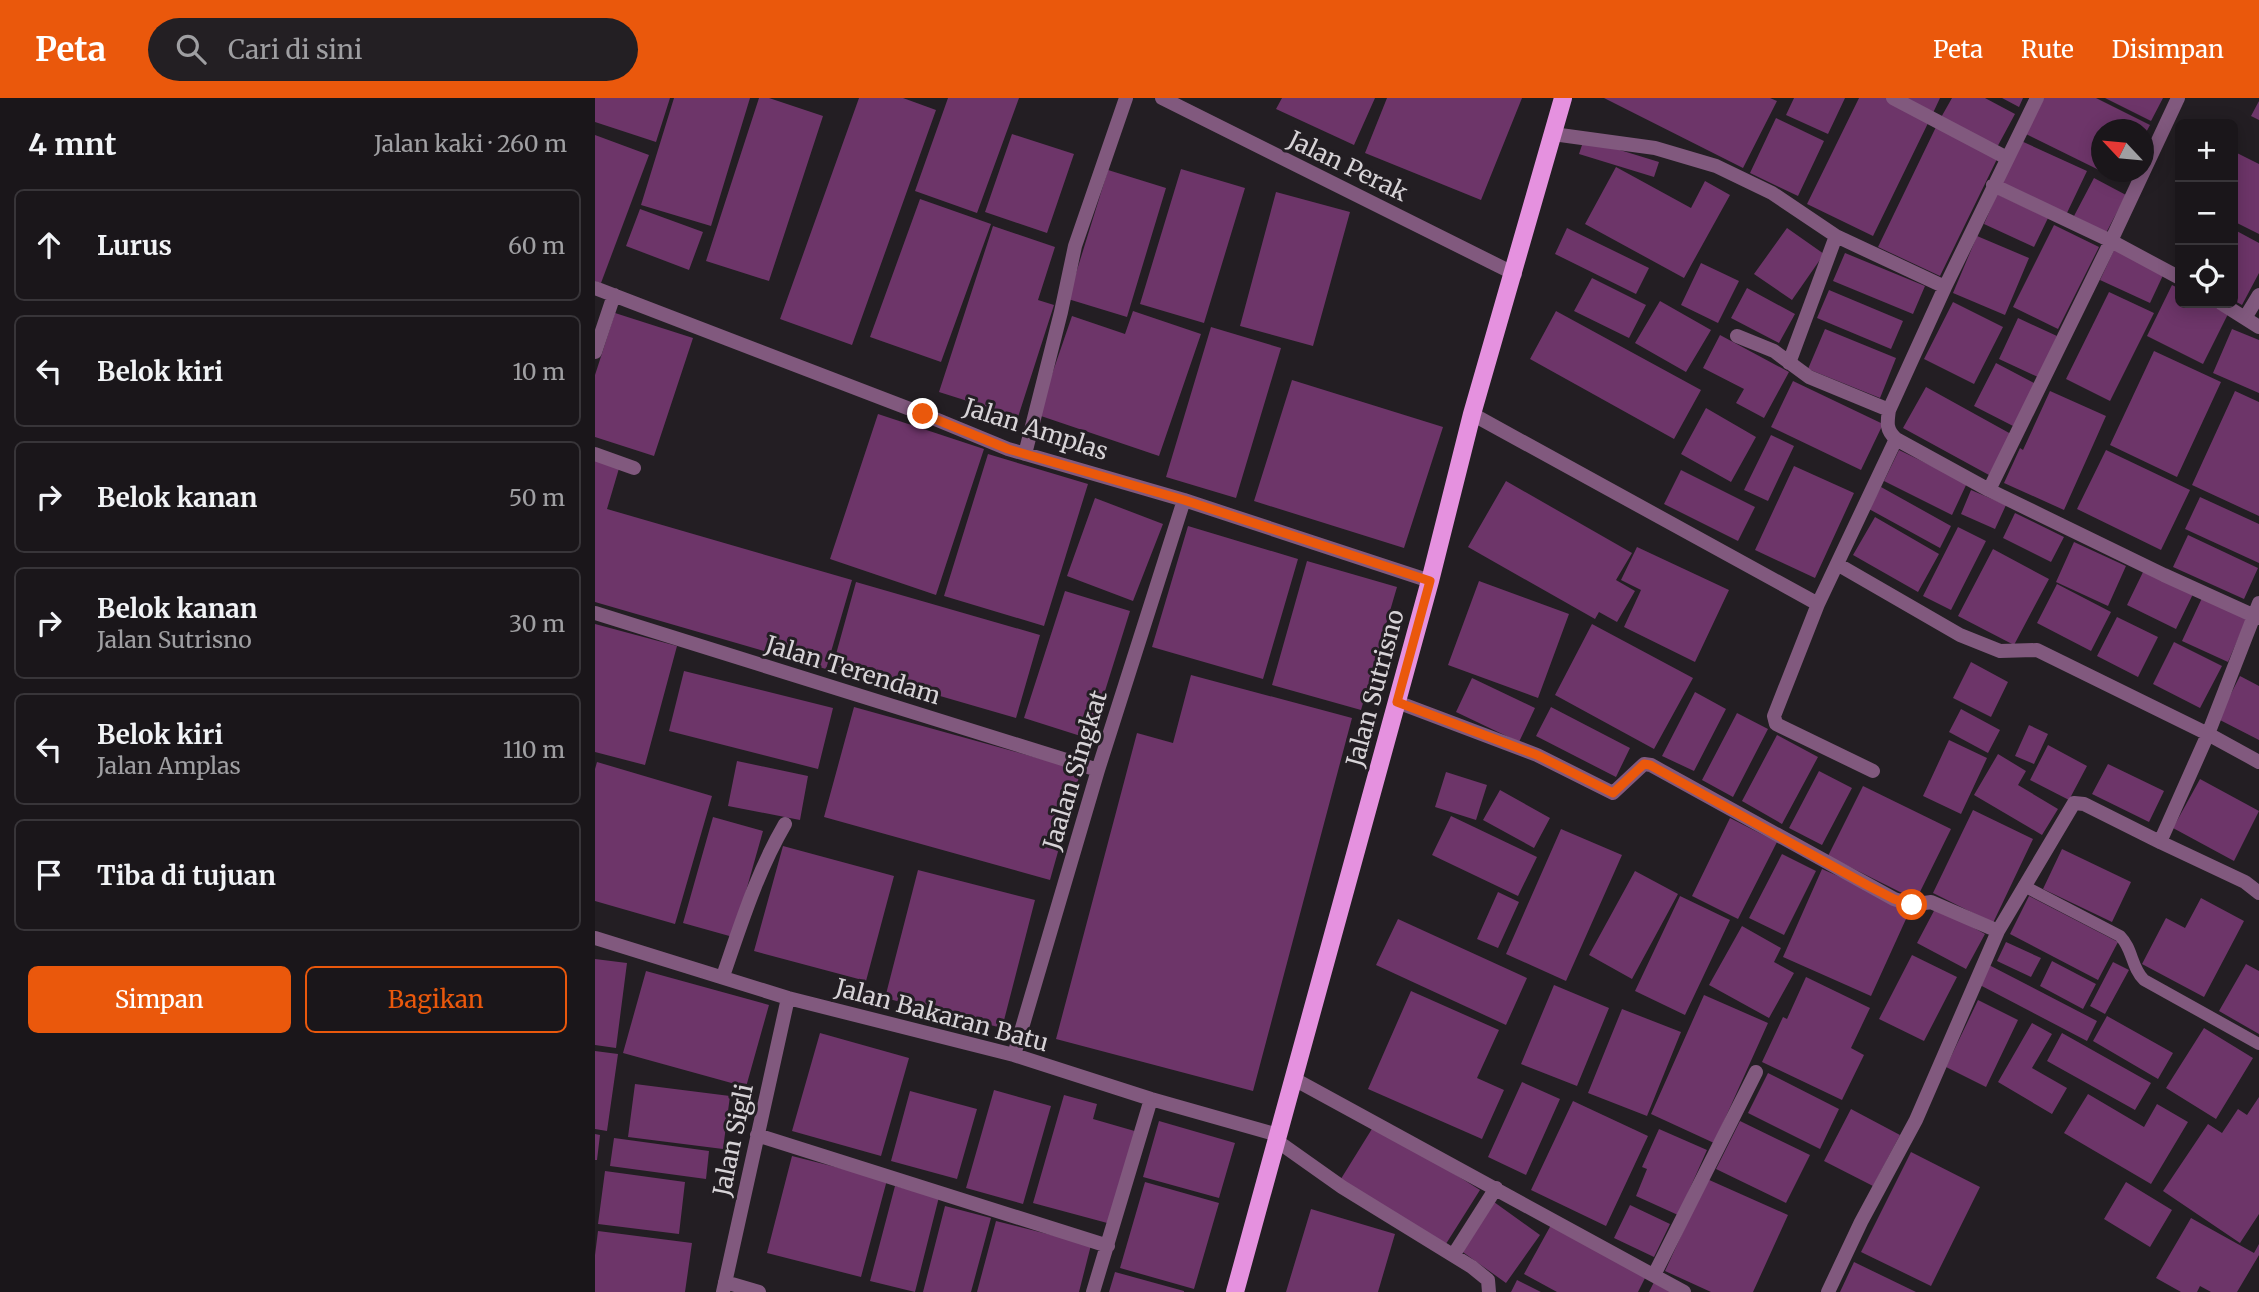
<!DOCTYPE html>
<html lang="id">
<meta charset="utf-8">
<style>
:root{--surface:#1a161a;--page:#231f23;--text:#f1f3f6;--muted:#9f9fa2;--line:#383539;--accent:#ea580c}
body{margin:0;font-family:Merriweather,serif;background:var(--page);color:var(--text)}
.controls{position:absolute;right:21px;top:21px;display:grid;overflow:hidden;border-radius:10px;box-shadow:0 4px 18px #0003}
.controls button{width:63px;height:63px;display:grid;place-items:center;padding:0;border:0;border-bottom:2px solid var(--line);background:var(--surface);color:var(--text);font:35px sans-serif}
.compass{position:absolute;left:1496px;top:21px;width:63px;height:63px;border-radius:50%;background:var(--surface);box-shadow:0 4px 18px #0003;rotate:296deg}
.stop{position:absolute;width:21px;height:21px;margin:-16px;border:5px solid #ea580c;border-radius:50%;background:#fff}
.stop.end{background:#ea580c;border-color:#fff;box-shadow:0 2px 7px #0008}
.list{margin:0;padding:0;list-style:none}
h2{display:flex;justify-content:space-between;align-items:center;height:91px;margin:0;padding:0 28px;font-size:30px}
h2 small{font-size:23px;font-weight:400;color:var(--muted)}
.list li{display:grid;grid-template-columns:46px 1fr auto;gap:21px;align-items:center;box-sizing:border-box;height:112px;margin:0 14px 14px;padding:0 14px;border:2px solid var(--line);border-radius:10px}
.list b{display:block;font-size:26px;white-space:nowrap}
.list p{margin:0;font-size:23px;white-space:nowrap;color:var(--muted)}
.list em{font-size:23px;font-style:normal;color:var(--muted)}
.actions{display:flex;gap:14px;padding:21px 28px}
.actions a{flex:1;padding:16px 0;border:2px solid var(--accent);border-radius:10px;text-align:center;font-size:24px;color:var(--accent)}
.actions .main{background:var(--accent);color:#fff}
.icon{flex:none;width:38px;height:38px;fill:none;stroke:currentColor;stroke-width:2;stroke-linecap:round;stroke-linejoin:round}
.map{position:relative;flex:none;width:1664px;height:1194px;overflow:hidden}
header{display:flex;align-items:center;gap:42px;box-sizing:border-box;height:98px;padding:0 35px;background:var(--accent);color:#fff}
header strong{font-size:33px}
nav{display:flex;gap:38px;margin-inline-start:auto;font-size:24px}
.search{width:490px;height:63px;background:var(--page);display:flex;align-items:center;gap:18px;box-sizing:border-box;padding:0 24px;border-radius:38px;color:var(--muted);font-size:26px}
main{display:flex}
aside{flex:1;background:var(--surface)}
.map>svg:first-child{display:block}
</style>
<header>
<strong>Peta</strong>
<div class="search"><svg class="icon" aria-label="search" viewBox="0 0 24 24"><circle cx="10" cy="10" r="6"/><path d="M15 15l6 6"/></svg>Cari di sini</div>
<nav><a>Peta</a><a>Rute</a><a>Disimpan</a></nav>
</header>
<main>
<aside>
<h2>4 mnt<small>Jalan kaki · 260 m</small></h2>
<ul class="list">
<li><svg class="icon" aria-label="ahead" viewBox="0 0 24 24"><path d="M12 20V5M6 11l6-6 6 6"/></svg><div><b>Lurus</b></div><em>60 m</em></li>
<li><svg class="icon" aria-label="left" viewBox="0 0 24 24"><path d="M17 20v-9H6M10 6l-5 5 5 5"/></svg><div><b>Belok kiri</b></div><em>10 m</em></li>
<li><svg class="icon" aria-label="right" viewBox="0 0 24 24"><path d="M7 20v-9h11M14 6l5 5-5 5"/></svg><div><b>Belok kanan</b></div><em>50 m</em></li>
<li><svg class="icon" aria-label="right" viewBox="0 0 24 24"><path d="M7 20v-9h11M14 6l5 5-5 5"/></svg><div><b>Belok kanan</b><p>Jalan Sutrisno</p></div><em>30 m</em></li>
<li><svg class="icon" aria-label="left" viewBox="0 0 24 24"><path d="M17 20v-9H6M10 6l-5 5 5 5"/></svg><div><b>Belok kiri</b><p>Jalan Amplas</p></div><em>110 m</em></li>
<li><svg class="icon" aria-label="arrive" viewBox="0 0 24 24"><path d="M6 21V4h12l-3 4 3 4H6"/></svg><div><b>Tiba di tujuan</b></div></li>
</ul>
<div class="actions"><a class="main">Simpan</a><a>Bagikan</a></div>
</aside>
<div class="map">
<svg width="1664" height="1194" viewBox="0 0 1664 1194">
<rect width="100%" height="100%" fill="#231e23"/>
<path fill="#6d3569" d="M 0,0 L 75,0 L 61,44 L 0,24 Z
M 79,0 L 155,0 L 116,128 L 46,107 Z
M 164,0 L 174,0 L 228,18 L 174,183 L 111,163 Z
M 264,0 L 308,0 L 341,12 L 257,247 L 185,221 Z
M 353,0 L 424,0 L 382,115 L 320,93 Z
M 687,0 L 780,0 L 759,47 L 681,11 Z
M 792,0 L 927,0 L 886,102 L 770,55 Z
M 1009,0 L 1175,0 L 1182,3 L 1148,70 Z
M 1199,0 L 1250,0 L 1233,36 L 1191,17 Z
M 1264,0 L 1292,0 L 1335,21 L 1278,138 L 1212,106 Z
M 1307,0 L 1345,0 L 1338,15 Z
M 1357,0 L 1390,0 L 1420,16 L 1400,53 L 1344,23 Z
M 1407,0 L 1428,0 L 1424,9 Z
M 1449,0 L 1501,0 L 1555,27 L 1548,40 L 1548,32 L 1506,32 L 1506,73 L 1431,36 Z
M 1510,0 L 1568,0 L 1556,23 Z
M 1664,3 L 1664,22 L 1656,18 Z
M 1181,20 L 1229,43 L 1203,98 L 1155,75 Z
M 1341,29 L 1403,59 L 1345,178 L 1283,149 Z
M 417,36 L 479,56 L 452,135 L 390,114 Z
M 0,37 L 54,57 L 6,185 L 0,183 Z
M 989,41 L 1064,64 L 1059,79 L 984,56 Z
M 1424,42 L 1492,73 L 1471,117 L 1403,85 Z
M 1638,53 L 1664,66 L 1664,136 L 1638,123 Z
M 1021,69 L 1096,110 L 1110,83 L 1135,97 L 1089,180 L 990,126 Z
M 586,71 L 650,90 L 609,225 L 545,206 Z
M 513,72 L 571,90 L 532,219 L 473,201 Z
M 1507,74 L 1532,74 L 1527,84 Z
M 1499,80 L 1531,97 L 1511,135 L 1479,118 Z
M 681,94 L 755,114 L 718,248 L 645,228 Z
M 1402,96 L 1453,120 L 1439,149 L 1389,126 Z
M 325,101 L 396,126 L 346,264 L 275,239 Z
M 45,111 L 108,134 L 94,172 L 31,148 Z
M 1459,127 L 1504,149 L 1463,231 L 1418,209 Z
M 398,128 L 460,149 L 443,202 L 459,207 L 423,319 L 344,294 Z
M 972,130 L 1054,170 L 1041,196 L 960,156 Z
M 1192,130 L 1229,156 L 1197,202 L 1159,176 Z
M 1638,131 L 1664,145 L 1664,175 L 1647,207 L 1638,202 Z
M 1382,138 L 1434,160 L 1410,217 L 1358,195 Z
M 1520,150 L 1570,173 L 1555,205 L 1505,182 Z
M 1250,155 L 1330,188 L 1318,216 L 1238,183 Z
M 1106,165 L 1144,183 L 1123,225 L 1086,207 Z
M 997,180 L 1051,207 L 1034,240 L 979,213 Z
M 1577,187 L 1585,191 L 1585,205 L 1612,205 L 1633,216 L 1608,266 L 1552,238 Z
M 1152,190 L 1200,216 L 1184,245 L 1136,220 Z
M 1234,192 L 1308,223 L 1296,251 L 1222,220 Z
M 1514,194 L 1559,215 L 1515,303 L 1471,281 Z
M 1065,203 L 1116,232 L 1091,274 L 1040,245 Z
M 1358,204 L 1408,229 L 1379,286 L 1329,261 Z
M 538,213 L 606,236 L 564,358 L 443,317 L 477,218 L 530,236 Z
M 961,213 L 1106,292 L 1079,341 L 935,261 Z
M 20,215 L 98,240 L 59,358 L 0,339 L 0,277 Z
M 1423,220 L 1462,238 L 1443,279 L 1404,261 Z
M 616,229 L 686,250 L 641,400 L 571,379 Z
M 1230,231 L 1301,260 L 1285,300 L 1213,271 Z
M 1637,231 L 1664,242 L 1664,295 L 1618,275 Z
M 1125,237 L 1194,274 L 1169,320 L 1141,305 L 1149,291 L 1108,270 Z
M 1559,253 L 1626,284 L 1582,379 L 1515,347 Z
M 1401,265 L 1441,286 L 1420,329 L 1379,308 Z
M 697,282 L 848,329 L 809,450 L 659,403 Z
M 1198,283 L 1288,326 L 1266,372 L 1176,329 Z
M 1331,289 L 1416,336 L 1394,377 L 1308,330 Z
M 1455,293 L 1511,318 L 1469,412 L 1409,385 L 1425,350 L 1428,352 Z
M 1640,293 L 1664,304 L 1664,418 L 1597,387 Z
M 1111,310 L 1161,339 L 1136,384 L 1086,356 Z
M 283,316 L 389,351 L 341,497 L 235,461 Z
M 1176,337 L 1199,348 L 1173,403 L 1149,392 Z
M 1304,352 L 1372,385 L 1357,417 L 1289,383 Z
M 1511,352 L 1595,392 L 1566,452 L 1482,411 Z
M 393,356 L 493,386 L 449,528 L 349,498 Z
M 0,360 L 25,367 L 12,411 L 257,482 L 231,571 L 0,504 Z
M 1199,368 L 1259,395 L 1220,480 L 1160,452 Z
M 1086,372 L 1160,409 L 1143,443 L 1069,406 Z
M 911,383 L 1037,455 L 1021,482 L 1040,493 L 1022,524 L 1004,514 L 1000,521 L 873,449 Z
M 1286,389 L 1356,428 L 1345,450 L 1274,411 Z
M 1376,392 L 1411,407 L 1400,431 L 1366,416 Z
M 1605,399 L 1664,426 L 1664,465 L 1590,431 Z
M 500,400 L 568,426 L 538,503 L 472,478 Z
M 1420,415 L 1469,439 L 1456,464 L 1408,440 Z
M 1280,419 L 1344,456 L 1323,494 L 1258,457 Z
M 593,428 L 703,461 L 668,581 L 557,549 Z
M 1363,429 L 1391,443 L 1356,512 L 1328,498 Z
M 1593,437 L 1663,470 L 1649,501 L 1578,469 Z
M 1479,444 L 1531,468 L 1513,508 L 1461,484 Z
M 1042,449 L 1134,492 L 1100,564 L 1029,529 L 1046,492 L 1026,482 Z
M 1398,451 L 1454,481 L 1419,547 L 1363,518 Z
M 712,463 L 802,489 L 766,612 L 677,587 Z
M 1549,472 L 1598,496 L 1581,531 L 1532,507 Z
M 884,483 L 974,516 L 943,600 L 853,567 Z
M 261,484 L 445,537 L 421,620 L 238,567 Z
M 1462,486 L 1516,514 L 1496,553 L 1442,525 Z
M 470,493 L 535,513 L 495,641 L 429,620 Z
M 1607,500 L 1652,520 L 1633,564 L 1587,543 Z
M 1522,519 L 1563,539 L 1543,579 L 1502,558 Z
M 0,526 L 82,548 L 50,667 L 0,654 Z
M 997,526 L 1098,580 L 1059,651 L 960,597 Z
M 1579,544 L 1627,568 L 1605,610 L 1558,586 Z
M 1376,564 L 1413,584 L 1396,619 L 1358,600 Z
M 89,573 L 238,610 L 223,671 L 74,633 Z
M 596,577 L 757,620 L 658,993 L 461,941 L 542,635 L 578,645 Z
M 1645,578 L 1664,588 L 1664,642 L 1623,621 Z
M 877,580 L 940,610 L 924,644 L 861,614 Z
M 1100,594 L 1131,611 L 1099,673 L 1067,658 Z
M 259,609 L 486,672 L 455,782 L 229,719 Z
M 956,609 L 1035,650 L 1021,679 L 941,638 Z
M 1366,611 L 1405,632 L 1393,655 L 1354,634 Z
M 1142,615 L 1173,631 L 1138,699 L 1107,682 Z
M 1434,627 L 1453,636 L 1439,666 L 1420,658 Z
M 1182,637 L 1223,659 L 1187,726 L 1147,703 Z
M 1354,642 L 1392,660 L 1366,716 L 1328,698 Z
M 1453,647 L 1492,668 L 1474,702 L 1435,682 Z
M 1403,656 L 1431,673 L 1423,687 L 1463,711 L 1447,737 L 1379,697 Z
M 142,663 L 213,678 L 205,722 L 133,708 Z
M 2,664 L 117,698 L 80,826 L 0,803 L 0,671 Z
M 1513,666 L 1569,693 L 1554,724 L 1497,696 Z
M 1224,673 L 1257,690 L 1227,747 L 1194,730 Z
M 851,674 L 892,687 L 881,722 L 840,709 Z
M 1605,681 L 1664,713 L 1639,763 L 1578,730 Z
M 1268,688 L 1356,731 L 1321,802 L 1233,758 Z
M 905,692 L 955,720 L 939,750 L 888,722 Z
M 1378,712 L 1438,741 L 1398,825 L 1338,795 Z
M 856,718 L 942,759 L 923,798 L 837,757 Z
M 118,719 L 168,733 L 138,839 L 88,825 Z
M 1135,720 L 1182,744 L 1143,821 L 1097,798 Z
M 966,731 L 1027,757 L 971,883 L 911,856 Z
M 188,748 L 299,778 L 271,883 L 159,853 Z
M 1467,751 L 1536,784 L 1517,824 L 1448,791 Z
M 1187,756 L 1221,773 L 1189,837 L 1154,820 Z
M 1227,771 L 1316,810 L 1276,898 L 1188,859 Z
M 323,772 L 440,802 L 407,930 L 290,900 Z
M 1040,773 L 1083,796 L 1037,881 L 994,857 Z
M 903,794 L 924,804 L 903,850 L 882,841 Z
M 1085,798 L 1135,822 L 1090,917 L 1040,893 Z
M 1434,798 L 1523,844 L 1503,882 L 1415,836 Z
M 1606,800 L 1649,823 L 1609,899 L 1547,866 L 1571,820 L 1590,830 Z
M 1341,809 L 1390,836 L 1371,871 L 1322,845 Z
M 803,821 L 932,880 L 911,927 L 781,867 Z
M 1147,828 L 1186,850 L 1179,864 L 1199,875 L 1174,920 L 1114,887 Z
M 1411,844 L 1446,860 L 1436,879 L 1402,863 Z
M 1317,857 L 1362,879 L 1329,943 L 1284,921 Z
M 0,861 L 32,865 L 21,950 L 0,947 Z
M 1457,863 L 1501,886 L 1488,911 L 1445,888 Z
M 1518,864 L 1534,872 L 1510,916 L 1495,908 Z
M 1651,866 L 1664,873 L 1664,936 L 1624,913 Z
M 1394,867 L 1502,923 L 1492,943 L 1383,886 Z
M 51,873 L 174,907 L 151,989 L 28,955 Z
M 1211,879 L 1275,910 L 1256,950 L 1269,957 L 1247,1002 L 1167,964 L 1188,919 L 1192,921 Z
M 959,887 L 1014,910 L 982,988 L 926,966 Z
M 816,893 L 904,932 L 882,980 L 909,992 L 887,1041 L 773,991 Z
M 1109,897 L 1173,925 L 1119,1045 L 1056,1016 Z
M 1383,902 L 1423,922 L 1391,989 L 1351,969 Z
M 1027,911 L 1086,934 L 1052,1018 L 993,995 Z
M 1512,918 L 1578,955 L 1563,981 L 1498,943 Z
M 1437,925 L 1457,936 L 1437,970 L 1472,990 L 1457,1016 L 1403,984 Z
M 1609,930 L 1658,960 L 1621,1021 L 1571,990 Z
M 225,935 L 314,960 L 286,1058 L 197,1033 Z
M 1467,935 L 1556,985 L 1540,1012 L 1452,963 Z
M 0,953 L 23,956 L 12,1033 L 0,1031 Z
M 1173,975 L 1244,1011 L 1225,1051 L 1153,1015 Z
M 927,984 L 965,1001 L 931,1077 L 893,1059 Z
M 40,986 L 135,998 L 128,1051 L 33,1039 Z
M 399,992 L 456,1008 L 428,1106 L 371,1090 Z
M 315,993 L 382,1011 L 362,1081 L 296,1063 Z
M 1493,996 L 1549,1029 L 1562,1006 L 1593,1024 L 1556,1086 L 1469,1035 Z
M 469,997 L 502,1006 L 498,1021 L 543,1034 L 516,1126 L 438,1105 Z
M 1664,999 L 1664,1116 L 1645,1145 L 1568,1093 L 1613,1026 L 1627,1035 L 1643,1011 L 1652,1017 Z
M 978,1003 L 1053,1038 L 1011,1128 L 936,1092 Z
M 1256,1011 L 1305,1037 L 1278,1088 L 1229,1063 Z
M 564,1023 L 640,1045 L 624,1100 L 548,1079 Z
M 1145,1023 L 1215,1057 L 1191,1105 L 1121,1071 Z
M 780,1026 L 885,1092 L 849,1149 L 744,1084 Z
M 1064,1031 L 1112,1052 L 1083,1117 L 1041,1098 L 1052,1071 L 1047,1069 Z
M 0,1036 L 5,1037 L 2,1062 L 0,1062 Z
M 19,1040 L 114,1053 L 111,1081 L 15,1068 Z
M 1316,1054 L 1385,1089 L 1336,1188 L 1266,1154 Z
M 197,1058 L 292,1082 L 266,1179 L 172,1155 Z
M 10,1073 L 90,1084 L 84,1136 L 3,1126 Z
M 1112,1081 L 1193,1117 L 1158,1194 L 1116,1194 L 1070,1173 Z
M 550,1084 L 624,1105 L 599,1191 L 525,1170 Z
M 1531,1084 L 1577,1112 L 1555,1149 L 1509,1121 Z
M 300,1088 L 344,1099 L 320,1194 L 275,1183 Z
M 899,1104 L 945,1137 L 911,1185 L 865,1152 Z
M 1035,1107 L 1075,1126 L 1059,1159 L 1019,1140 Z
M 350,1108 L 396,1120 L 376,1194 L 328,1194 Z
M 716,1111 L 800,1136 L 783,1194 L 691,1194 Z
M 1596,1120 L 1659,1155 L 1664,1146 L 1664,1157 L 1642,1194 L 1616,1194 L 1605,1188 L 1602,1194 L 1586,1194 L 1561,1180 Z
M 401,1123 L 496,1147 L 484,1194 L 382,1194 Z
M 956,1127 L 1051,1178 L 1043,1194 L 962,1194 L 929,1176 Z
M 3,1133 L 97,1145 L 90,1194 L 0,1194 L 0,1157 Z
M 1259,1164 L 1321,1194 L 1245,1194 Z
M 520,1174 L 589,1193 L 589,1194 L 514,1194 Z
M 922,1182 L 946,1194 L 916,1194 Z
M 1059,1184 L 1079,1194 L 1054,1194 Z"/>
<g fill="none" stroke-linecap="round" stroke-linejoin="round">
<path stroke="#81597e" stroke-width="12" d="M 1429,788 L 1525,838 C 1538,851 1536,869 1549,882 L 1664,946"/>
<path stroke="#81597e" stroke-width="14" d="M 567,0 L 920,176
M 1298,0 L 1412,60
M 1442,0 L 1350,189 L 1294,312 C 1292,325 1291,332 1301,341 L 1394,392 L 1569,477 L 1664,520
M 958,36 L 1060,50 L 1121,68 L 1177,95 L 1241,138 L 1350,189
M 1398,87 L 1516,143 L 1585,180
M 0,190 L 328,316 L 413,351 L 589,402 L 835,483
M 1626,205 L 1664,229
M 1650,220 L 1664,197
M 1142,238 L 1179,253 L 1214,279 L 1294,312
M 0,254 L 19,197
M 1194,265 L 1241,138
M 877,316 L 1223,506
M 0,356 L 39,370
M 430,356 L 466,214 L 480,148 L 531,0
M 1394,392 L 1516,143 L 1583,0
M 1242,466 L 1365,537 L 1405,553 L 1442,552 L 1613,636 L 1664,664
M 0,515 L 503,672
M 802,604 L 942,657 L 1018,695 L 1049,666 L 1056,667 L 1299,801 L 1317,807 L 1336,804 L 1403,833
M 1278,673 L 1181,626 L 1179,618 L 1223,506 L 1301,341
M 1565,744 L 1613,636 L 1664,505
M 0,840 L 193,900 L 419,957 L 556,1001 L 683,1037
M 128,878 C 146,826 162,774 190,726
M 419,957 L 503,672 L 589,402
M 699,981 L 1089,1194
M 162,1037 L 513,1148
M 682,1043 L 747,1089 L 877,1169 L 893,1182 L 894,1194
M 859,1156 L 901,1090
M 1059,1177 L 1161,974
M 130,1184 L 164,1194
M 128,1194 L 193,900
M 498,1194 L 556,1001
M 1233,1194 L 1266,1124 L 1321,1022 L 1403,833 L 1479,705 L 1489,706 L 1565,744 L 1650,784 L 1664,795"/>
<path stroke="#e591df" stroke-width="18" d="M 640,1194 L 835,483 L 877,316 L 968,0"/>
</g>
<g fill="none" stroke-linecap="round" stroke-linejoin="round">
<path stroke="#ea580c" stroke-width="9" d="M 328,316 L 413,351 L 589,402 L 835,483 L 802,604 L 942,657 L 1018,695 L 1049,666 L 1055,667 L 1272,787 L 1299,801 L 1317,807"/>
</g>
<g text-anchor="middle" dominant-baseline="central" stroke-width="6" stroke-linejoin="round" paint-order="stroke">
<g font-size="24" fill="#d7d3d7" stroke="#231e23">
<text transform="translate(753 68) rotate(26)">Jalan Perak</text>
<text transform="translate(441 331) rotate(18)">Jalan Amplas</text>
<text transform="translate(258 572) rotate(17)">Jalan Terendam</text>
<text transform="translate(780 590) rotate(-75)">Jalan Sutrisno</text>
<text transform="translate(480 672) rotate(-73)">Jaalan Singkat</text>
<text transform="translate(347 917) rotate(15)">Jalan Bakaran Batu</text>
<text transform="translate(138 1042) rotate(-78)">Jalan Sigli</text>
</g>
</g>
</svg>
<div class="controls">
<button>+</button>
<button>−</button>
<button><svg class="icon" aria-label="locate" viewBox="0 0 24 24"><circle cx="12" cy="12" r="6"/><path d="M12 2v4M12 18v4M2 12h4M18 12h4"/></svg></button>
</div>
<svg class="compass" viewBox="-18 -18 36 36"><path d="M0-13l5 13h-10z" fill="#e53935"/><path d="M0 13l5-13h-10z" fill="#9f9fa2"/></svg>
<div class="stop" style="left:1317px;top:807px"></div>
<div class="stop end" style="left:328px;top:316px"></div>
</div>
</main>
